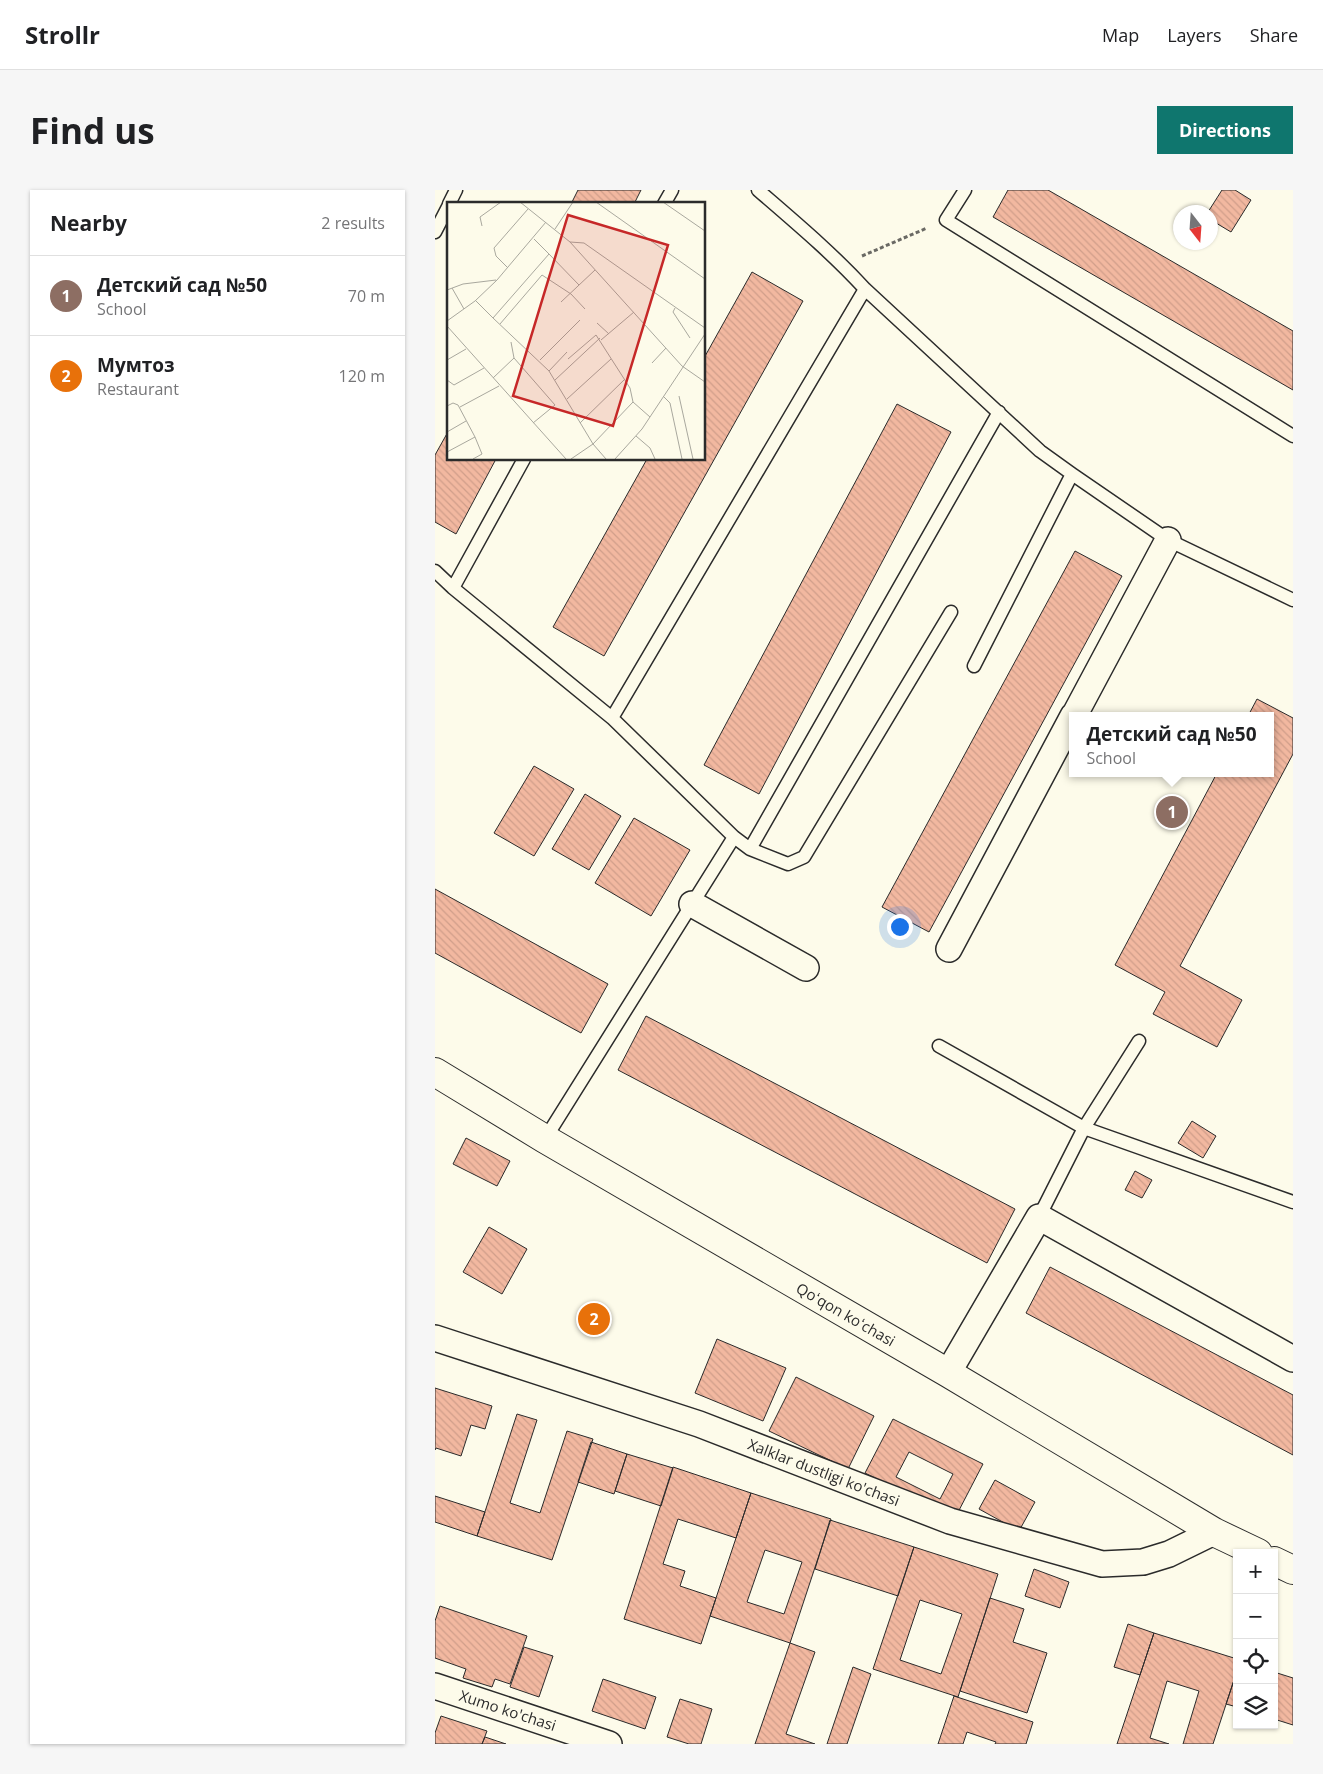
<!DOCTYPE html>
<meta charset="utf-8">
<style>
:root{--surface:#fff;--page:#f6f6f6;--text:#202124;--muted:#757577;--line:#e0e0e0;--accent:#0f766e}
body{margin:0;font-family:"Open Sans",sans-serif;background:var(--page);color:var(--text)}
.controls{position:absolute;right:15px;bottom:15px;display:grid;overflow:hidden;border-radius:0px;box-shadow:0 1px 4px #0004}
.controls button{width:45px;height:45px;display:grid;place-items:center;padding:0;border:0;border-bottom:1px solid var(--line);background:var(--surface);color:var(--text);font:25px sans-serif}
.compass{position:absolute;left:738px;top:15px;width:45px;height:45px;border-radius:50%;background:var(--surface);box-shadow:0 1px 4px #0004;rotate:163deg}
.you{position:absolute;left:464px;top:736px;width:18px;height:18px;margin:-12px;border:4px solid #fff;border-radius:50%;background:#1a73e8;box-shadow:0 0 0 8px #1a73e833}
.badge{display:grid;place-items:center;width:32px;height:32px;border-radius:50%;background:var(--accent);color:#fff;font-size:16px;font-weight:700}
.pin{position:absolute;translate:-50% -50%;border:2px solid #fff;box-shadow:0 1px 5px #0006}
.popup{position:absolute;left:634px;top:522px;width:205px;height:65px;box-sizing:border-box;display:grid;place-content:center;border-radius:0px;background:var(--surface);filter:drop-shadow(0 1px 4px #0005);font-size:16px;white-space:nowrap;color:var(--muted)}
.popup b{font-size:19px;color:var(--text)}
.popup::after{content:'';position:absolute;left:50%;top:100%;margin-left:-10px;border:10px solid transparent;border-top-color:var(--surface)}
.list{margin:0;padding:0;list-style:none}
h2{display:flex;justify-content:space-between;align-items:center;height:65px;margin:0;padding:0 20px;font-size:21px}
h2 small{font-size:16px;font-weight:400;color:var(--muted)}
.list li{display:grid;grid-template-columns:32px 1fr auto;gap:15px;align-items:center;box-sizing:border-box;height:80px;padding:0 20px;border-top:1px solid var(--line)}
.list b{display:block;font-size:19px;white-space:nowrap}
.list p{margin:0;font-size:16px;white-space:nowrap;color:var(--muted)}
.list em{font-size:16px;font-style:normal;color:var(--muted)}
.icon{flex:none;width:28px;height:28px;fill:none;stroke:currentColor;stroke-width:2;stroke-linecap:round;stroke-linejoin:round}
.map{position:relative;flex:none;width:858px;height:1554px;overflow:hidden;border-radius:0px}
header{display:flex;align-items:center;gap:30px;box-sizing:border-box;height:70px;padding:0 25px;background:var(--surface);border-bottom:1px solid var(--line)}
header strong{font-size:24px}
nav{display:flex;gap:28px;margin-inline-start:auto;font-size:18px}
.intro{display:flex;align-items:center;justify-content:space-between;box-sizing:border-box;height:120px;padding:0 30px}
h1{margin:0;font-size:35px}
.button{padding:12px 22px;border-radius:0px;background:var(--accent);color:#fff;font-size:18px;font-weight:700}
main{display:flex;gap:30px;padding:0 30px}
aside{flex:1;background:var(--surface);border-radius:0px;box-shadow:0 1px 4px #0004}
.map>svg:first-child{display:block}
</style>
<header>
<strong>Strollr</strong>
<nav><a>Map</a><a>Layers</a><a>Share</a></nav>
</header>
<div class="intro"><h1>Find us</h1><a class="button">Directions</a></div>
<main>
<aside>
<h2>Nearby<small>2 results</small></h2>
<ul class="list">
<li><span class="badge" style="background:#8d6e63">1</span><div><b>Детский сад №50</b><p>School</p></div><em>70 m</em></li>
<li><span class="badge" style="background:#e8710a">2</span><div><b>Mумтоз</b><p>Restaurant</p></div><em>120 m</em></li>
</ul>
</aside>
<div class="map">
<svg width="858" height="1554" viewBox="0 0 858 1554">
<defs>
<pattern id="building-back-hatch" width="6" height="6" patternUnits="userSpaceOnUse" patternTransform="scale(1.25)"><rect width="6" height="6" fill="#f2b8a0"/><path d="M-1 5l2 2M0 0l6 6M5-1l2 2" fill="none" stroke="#d09e8a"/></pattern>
</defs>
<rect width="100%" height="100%" fill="#fdfbea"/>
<path fill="url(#building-back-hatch)" stroke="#2b2b2b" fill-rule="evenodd" d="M 143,0 L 206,0 L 199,14 L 136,14 Z
M 573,0 L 613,0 L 858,141 L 858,200 L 558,27 Z
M 787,0 L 800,0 L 816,10 L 796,42 L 776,30 L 776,22 L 773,22 Z
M 317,82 L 368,111 L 169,466 L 118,437 L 212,269 L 269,269 L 269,168 Z
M 462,214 L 516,242 L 324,604 L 269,575 Z
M 14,240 L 14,269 L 61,269 L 21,344 L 0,332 L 0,265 Z
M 640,361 L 687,386 L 494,742 L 447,717 Z
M 822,509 L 858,528 L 858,564 L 745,776 L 807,810 L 782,857 L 718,824 L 730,802 L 680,775 L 782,583 L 836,583 L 836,526 L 813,526 Z
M 99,576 L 139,599 L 99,666 L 59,643 Z
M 150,604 L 186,626 L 154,680 L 117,659 Z
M 199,628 L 255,660 L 216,726 L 160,693 Z
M 0,699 L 173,794 L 146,843 L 0,763 Z
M 211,826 L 580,1019 L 552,1073 L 183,880 Z
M 757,931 L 781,946 L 768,968 L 743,953 Z
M 31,948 L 75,971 L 62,996 L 18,974 Z
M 700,981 L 717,990 L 707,1008 L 690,1000 Z
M 54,1037 L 92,1059 L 67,1104 L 28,1082 Z
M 615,1077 L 858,1205 L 858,1265 L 591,1123 Z
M 282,1149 L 351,1178 L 328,1231 L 260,1203 Z
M 361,1187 L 439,1226 L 413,1279 L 334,1241 Z
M 0,1198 L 57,1216 L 50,1239 L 36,1235 L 26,1266 L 1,1258 L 0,1260 Z
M 82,1224 L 102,1230 L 75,1313 L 105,1323 L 132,1241 L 158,1249 L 117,1370 L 42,1346 Z
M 458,1229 L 548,1274 L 520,1328 L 430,1283 ZM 474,1262 L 518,1284 L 505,1309 L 461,1287 Z
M 156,1252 L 192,1264 L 179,1304 L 143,1292 Z
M 192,1264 L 238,1278 L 226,1316 L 180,1301 Z
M 238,1277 L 316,1303 L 301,1348 L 243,1329 L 228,1374 L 250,1381 L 245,1396 L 281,1408 L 266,1454 L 189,1429 Z
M 560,1290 L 600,1312 L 584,1341 L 544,1319 Z
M 316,1303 L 396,1329 L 355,1453 L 275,1426 ZM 330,1360 L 367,1372 L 349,1424 L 312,1412 Z
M 0,1306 L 50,1322 L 42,1346 L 0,1332 Z
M 395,1330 L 479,1357 L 463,1406 L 380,1379 Z
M 479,1357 L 563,1384 L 523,1507 L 438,1479 ZM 485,1410 L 527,1424 L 506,1484 L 465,1470 Z
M 599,1379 L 634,1392 L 625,1418 L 590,1406 Z
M 555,1408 L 589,1419 L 578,1452 L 612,1463 L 592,1523 L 525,1501 Z
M 5,1416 L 92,1446 L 75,1494 L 60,1489 L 57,1497 L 28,1488 L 31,1479 L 0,1468 L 0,1431 Z
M 693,1434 L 719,1443 L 705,1485 L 679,1477 Z
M 719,1443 L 802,1469 L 802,1481 L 778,1554 L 748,1554 L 764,1501 L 732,1491 L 715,1548 L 734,1554 L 682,1554 Z
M 355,1453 L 380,1462 L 351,1544 L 380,1554 L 320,1554 Z
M 89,1457 L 118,1466 L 104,1507 L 75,1497 Z
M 418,1477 L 436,1484 L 412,1554 L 392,1554 Z
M 802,1481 L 802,1517 L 791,1514 Z
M 839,1482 L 858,1488 L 858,1535 L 839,1529 Z
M 168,1489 L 221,1507 L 210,1539 L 157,1521 Z
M 519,1506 L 598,1532 L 591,1554 L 560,1554 L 561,1552 L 532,1542 L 528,1554 L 503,1554 Z
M 245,1509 L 277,1519 L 266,1554 L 254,1554 L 232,1547 Z
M 6,1526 L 52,1541 L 47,1554 L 0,1554 L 0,1543 Z
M 50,1547 L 71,1554 L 47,1554 Z"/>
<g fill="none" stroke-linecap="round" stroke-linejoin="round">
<defs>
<path id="lane" d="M 323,0 C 360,32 397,63 430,99 L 605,261 L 637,284 L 733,350 L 858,410
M 530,0 L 511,30 L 858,246
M 14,14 L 21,0
M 229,14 L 237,0
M 0,42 L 14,15
M 0,381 L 18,398 L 177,528 L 299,647 L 315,659 L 353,674 L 369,667 L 516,422
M 18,398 L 89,269
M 539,476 L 637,284
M 177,528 L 430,99
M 315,659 L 564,222
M 504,856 L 649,938 L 858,1012
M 110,949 L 299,647
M 604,1027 L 649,938 L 704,851"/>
<path id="street" d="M 639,526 L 733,350
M 257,714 L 371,778
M 514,759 L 638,526
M 0,1148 L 264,1234 L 515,1331 L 667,1374 L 708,1372 L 734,1364 L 779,1342
M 513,1183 L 604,1027 L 858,1169
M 0,1496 L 174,1554"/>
<path id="secondary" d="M 0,882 L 110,949 L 513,1183 L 779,1342 L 823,1363
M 839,1371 L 858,1380"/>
</defs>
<use href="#lane" stroke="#2b2b2b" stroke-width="15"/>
<use href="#street" stroke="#2b2b2b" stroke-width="28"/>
<use href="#secondary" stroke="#2b2b2b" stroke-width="30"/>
<path stroke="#6a6964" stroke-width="3" stroke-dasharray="4 2.5" stroke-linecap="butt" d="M 427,66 L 492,38"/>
<use href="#lane" stroke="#fdfbea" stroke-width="12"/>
<use href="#street" stroke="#fdfbea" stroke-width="25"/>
<use href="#secondary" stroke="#fdfbea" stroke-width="28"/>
</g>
<g text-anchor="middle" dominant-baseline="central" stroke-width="4" stroke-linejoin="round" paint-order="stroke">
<g font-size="15" fill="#2b2b2b" stroke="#fdfbea">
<text transform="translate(411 1124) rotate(30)">Qoʻqon koʻchasi</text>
<text transform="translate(389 1282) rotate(21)">Xalklar dustligi ko'chasi</text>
<text transform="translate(73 1520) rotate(18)">Xumo ko'chasi</text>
</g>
</g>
<g transform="translate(12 12)">
<rect width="258" height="258" fill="#fdfbea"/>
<path fill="none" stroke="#a9a89e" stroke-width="1" d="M 73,0 L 123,40 L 235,164 L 258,180M 149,0 L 258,77M 216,0 L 258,29M 35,24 L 33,15 L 54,0M 108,27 L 126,0M 87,37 L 102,52 L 46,116 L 102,169 L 146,242 L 186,200 L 203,215M 123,40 L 137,41 L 258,126M 102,52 L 132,83M 61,66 L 49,54 L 47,46 L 81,7M 5,86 L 17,107M 0,88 L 16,82 L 49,78M 29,99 L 46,116M 114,100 L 148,68M 228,106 L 226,110 L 243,136M 0,119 L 28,99 L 50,78 L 99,20M 150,121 L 162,132M 53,122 L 95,73 L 124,92 L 138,107M 0,124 L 119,257M 154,138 L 187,110M 67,156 L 108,203 L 86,221M 121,157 L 149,133 L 183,186 L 186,200M 0,158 L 19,147M 93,158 L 133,118M 205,161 L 219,146M 102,169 L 120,150M 46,176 L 67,156 L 64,140M 0,178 L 7,183 L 37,166M 108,178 L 153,136M 216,194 L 223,201 L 235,257M 232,194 L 246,257M 120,197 L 164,157M 0,204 L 6,201 L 11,203 L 28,235 L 35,252 L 26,257M 13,205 L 52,184M 133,221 L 178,177M 0,230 L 19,219M 189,234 L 203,246 L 208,257M 0,250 L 28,235M 124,257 L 146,242 L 159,257M 168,257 L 195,227 L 258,132"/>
<path fill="#c62828" fill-opacity="0.15" stroke="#c62828" stroke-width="2.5" d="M 121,13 L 221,43 L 166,224 L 66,194 Z"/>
<rect width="258" height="258" fill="none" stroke="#2b2b2b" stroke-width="2.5"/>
</g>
</svg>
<div class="controls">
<button>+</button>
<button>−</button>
<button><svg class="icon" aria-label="locate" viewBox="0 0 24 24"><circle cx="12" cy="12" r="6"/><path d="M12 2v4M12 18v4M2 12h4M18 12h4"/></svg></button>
<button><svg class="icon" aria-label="layers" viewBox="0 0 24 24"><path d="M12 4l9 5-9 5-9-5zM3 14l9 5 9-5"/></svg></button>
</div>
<svg class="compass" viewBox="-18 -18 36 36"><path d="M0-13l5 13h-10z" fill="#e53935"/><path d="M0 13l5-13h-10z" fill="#757577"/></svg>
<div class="you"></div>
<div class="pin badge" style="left:737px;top:622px;background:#8d6e63">1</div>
<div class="popup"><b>Детский сад №50</b>School</div>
<div class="pin badge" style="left:159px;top:1129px;background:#e8710a">2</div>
</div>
</main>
